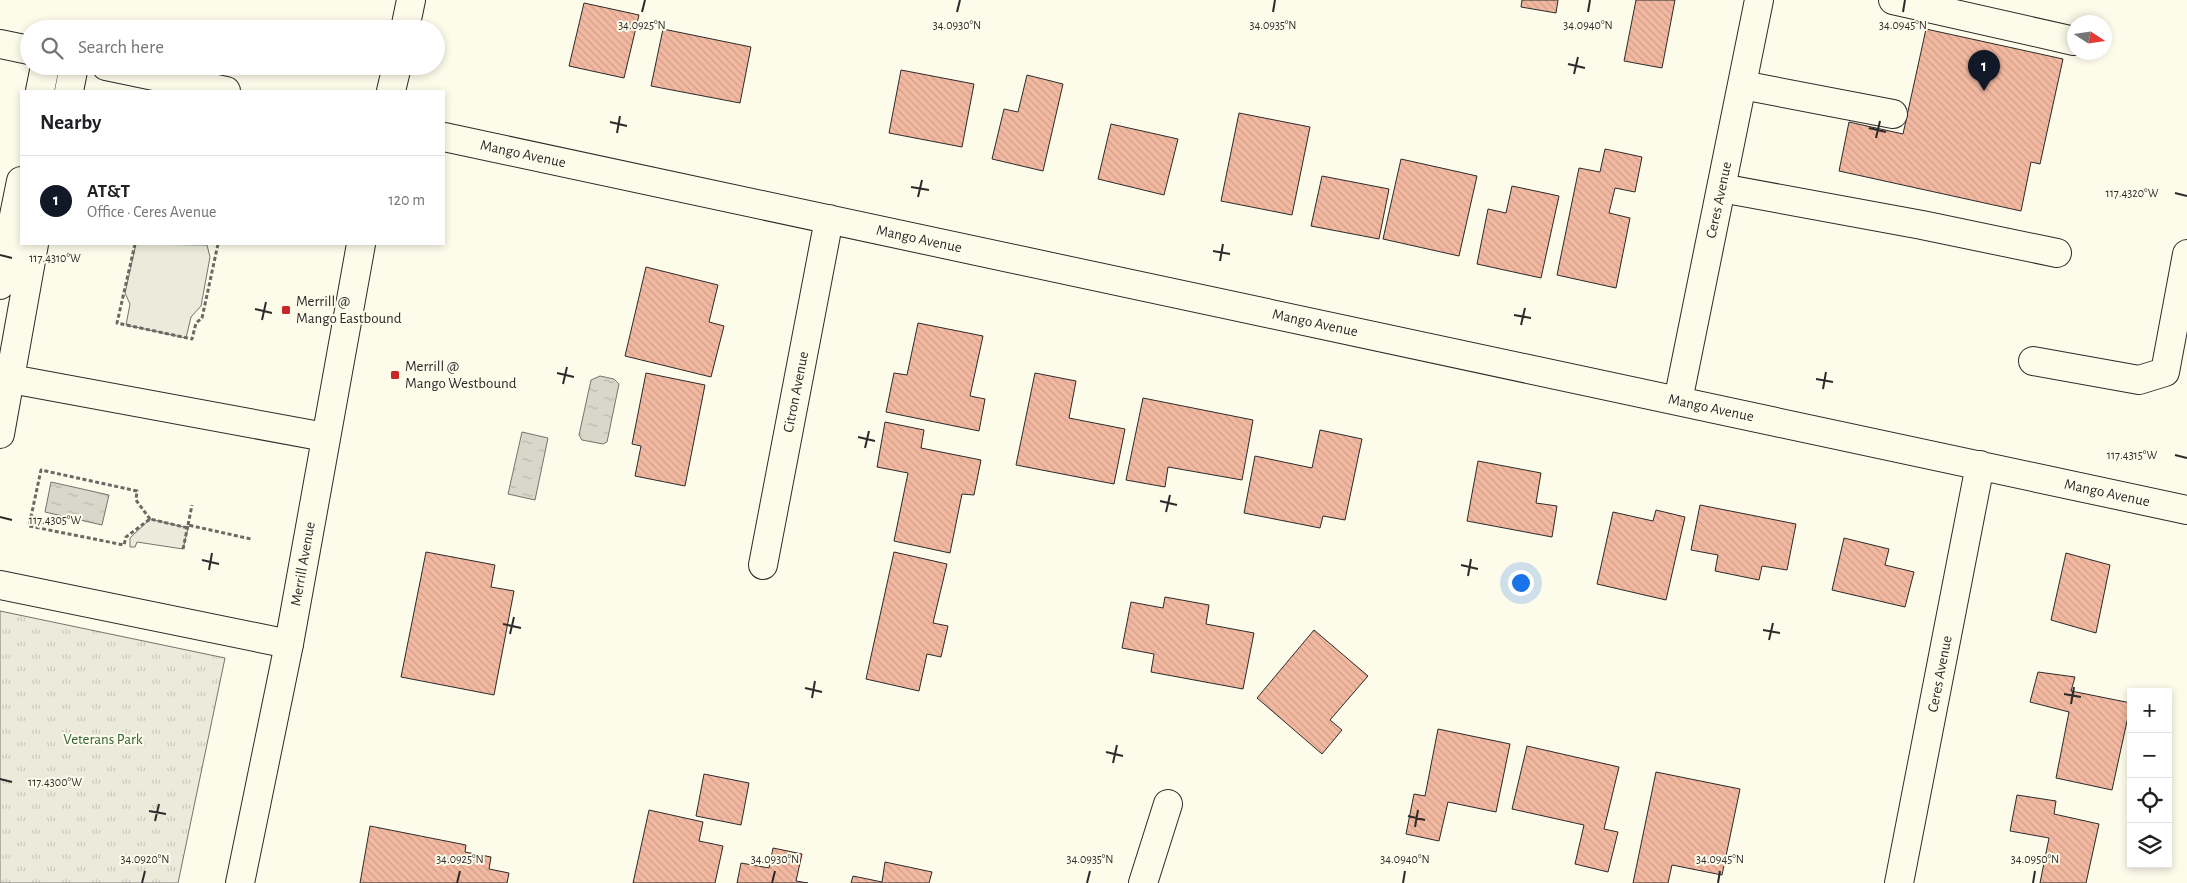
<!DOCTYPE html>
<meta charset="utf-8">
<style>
:root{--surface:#fff;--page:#f6f6f6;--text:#202124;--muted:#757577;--line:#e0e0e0;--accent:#111827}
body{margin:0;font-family:"Alegreya Sans",sans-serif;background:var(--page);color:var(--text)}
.controls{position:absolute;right:15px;bottom:15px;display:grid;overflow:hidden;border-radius:0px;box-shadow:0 2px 8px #0003}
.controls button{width:45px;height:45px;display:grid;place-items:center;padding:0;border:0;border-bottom:1px solid var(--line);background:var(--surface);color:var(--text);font:25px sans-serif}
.compass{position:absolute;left:2067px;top:15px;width:45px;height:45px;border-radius:50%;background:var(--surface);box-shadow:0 2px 8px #0003;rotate:102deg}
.you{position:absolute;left:1520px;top:582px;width:18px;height:18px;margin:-12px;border:4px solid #fff;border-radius:50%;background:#1a73e8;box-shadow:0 0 0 8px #1a73e833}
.badge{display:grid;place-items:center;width:32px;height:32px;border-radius:50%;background:var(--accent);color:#fff;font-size:16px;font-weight:700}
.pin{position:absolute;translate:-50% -41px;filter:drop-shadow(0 1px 2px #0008)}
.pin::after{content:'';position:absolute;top:26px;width:18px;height:15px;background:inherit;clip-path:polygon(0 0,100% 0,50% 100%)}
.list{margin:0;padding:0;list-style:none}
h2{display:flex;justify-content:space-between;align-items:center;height:65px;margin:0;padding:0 20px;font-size:21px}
h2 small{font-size:16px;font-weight:400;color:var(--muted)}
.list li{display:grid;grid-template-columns:32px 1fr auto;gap:15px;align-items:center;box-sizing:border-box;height:90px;padding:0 20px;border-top:1px solid var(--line)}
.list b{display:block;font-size:19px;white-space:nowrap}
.list p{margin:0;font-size:16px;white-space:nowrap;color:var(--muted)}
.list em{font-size:16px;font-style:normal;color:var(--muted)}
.icon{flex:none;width:28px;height:28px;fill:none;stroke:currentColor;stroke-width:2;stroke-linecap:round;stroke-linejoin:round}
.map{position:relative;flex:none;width:2187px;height:883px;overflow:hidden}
.search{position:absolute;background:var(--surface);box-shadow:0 2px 8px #0003;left:20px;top:20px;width:425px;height:55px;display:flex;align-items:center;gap:12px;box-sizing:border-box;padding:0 18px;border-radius:28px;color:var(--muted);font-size:19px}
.panel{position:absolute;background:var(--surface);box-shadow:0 2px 8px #0003;left:20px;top:90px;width:425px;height:155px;border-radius:0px}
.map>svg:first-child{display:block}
</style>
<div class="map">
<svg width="2187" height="883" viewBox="0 0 2187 883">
<defs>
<pattern id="park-tufts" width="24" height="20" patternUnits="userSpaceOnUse" patternTransform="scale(1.25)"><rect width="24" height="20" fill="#ecebdb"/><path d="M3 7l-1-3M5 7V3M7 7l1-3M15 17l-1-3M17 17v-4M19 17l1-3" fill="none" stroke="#cbcabc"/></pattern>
<pattern id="water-ripples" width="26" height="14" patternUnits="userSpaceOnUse" patternTransform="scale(1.25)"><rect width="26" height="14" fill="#d8d7c9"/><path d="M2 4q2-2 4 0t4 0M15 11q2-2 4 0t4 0" fill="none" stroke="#bab9ad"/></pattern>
<pattern id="building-back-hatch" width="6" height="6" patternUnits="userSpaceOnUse" patternTransform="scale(1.25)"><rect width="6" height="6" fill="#f2b8a0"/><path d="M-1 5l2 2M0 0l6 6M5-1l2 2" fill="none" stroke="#d09e8a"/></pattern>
</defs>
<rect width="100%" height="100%" fill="#fdfbea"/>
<path fill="#ecebdb" stroke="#74746e" d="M 136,244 L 207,245 L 210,257 L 201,306 L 191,317 L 186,338 L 126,325 L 130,304 L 125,293 Z
M 150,519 L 188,528 L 183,549 L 137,542 L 135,547 L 130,547 L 130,538 Z"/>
<path fill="url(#park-tufts)" stroke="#74746e" d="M 0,611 L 225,658 L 178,883 L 0,883 Z"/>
<path fill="url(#water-ripples)" stroke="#74746e" d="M 600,376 L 614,379 L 619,384 L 607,442 L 603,444 L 582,440 L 579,435 L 591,380 Z
M 522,432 L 548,438 L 535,500 L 508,494 Z
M 51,482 L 109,495 L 102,525 L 45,512 Z"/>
<path fill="url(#building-back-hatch)" stroke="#2b2b2b" d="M 1522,0 L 1558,0 L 1556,13 L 1521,7 Z
M 1636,0 L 1675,0 L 1662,68 L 1624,61 Z
M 584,3 L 639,15 L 624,78 L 569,66 Z
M 663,29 L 751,47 L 740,103 L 651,86 Z
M 1926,29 L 2063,59 L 2040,164 L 2031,162 L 2021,211 L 1839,171 L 1849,122 L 1903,134 Z
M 901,70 L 974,84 L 962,147 L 889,133 Z
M 1027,75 L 1063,84 L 1043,171 L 992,159 L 1004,109 L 1018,112 Z
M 1239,113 L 1310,127 L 1292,215 L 1221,201 Z
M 1111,124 L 1178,139 L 1164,195 L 1098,179 Z
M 1605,149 L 1642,157 L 1635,192 L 1615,188 L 1609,213 L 1630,218 L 1616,288 L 1557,275 L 1579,168 L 1600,172 Z
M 1401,159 L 1477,176 L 1459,256 L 1383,239 Z
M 1322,176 L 1389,189 L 1379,239 L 1311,226 Z
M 1512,186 L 1559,196 L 1541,278 L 1477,264 L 1488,209 L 1506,213 Z
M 646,267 L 718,285 L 709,322 L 724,326 L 711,377 L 625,356 Z
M 918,323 L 983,336 L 970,396 L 985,399 L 979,431 L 886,412 L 894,373 L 907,375 Z
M 646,373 L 705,385 L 685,486 L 635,476 L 641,446 L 632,444 Z
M 1035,373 L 1076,381 L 1069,418 L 1125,429 L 1114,484 L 1016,465 Z
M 1143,398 L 1253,420 L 1242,480 L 1168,467 L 1165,487 L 1126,480 Z
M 885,422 L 924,430 L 921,448 L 981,460 L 974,495 L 962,494 L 950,553 L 894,541 L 908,473 L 877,467 Z
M 1320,430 L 1362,439 L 1345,520 L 1323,516 L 1320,528 L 1244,513 L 1255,456 L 1312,468 Z
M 1478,461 L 1541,473 L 1536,503 L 1557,506 L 1552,537 L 1467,521 Z
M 1700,505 L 1796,524 L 1787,570 L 1762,566 L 1759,580 L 1715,571 L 1718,555 L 1691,550 Z
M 1656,510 L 1685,517 L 1666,600 L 1597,584 L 1613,512 L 1653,521 Z
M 1844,538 L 1889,549 L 1885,565 L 1914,572 L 1905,607 L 1832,590 Z
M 426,552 L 495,565 L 491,587 L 514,591 L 494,695 L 401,677 Z
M 894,552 L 947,564 L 933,623 L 948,626 L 941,657 L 927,654 L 919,691 L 866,679 Z
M 2066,553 L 2110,565 L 2096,633 L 2051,620 Z
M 1165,597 L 1209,605 L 1206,624 L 1254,633 L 1243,689 L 1151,672 L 1154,654 L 1122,648 L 1131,602 L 1163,608 Z
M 1314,630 L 1368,676 L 1330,720 L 1342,730 L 1322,754 L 1257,698 Z
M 2038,672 L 2075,677 L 2071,691 L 2131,703 L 2112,790 L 2056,778 L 2069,712 L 2030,702 Z
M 1438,729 L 1510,744 L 1496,812 L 1448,802 L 1439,841 L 1406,834 L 1414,794 L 1425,796 Z
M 1527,746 L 1619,767 L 1604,829 L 1618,832 L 1608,872 L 1575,864 L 1584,825 L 1512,809 Z
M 1656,772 L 1740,789 L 1722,875 L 1672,865 L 1668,883 L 1633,883 Z
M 704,774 L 749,783 L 741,825 L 696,816 Z
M 2017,795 L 2056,801 L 2054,814 L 2099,824 L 2086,883 L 2040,883 L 2049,838 L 2010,831 Z
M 649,810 L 703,822 L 699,841 L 723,846 L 715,883 L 633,883 Z
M 370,826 L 466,845 L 465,852 L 491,857 L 489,869 L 509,873 L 507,883 L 360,883 Z
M 773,848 L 802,854 L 796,881 L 808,883 L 737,883 L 741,863 L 769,868 Z
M 885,862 L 932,872 L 929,883 L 851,883 L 853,876 L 882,882 Z"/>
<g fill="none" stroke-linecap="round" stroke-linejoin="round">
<defs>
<path id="minor" d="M 1893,0 L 2074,41
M 0,44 L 29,50
M 106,66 L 226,91
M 1742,85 L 1893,114
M 40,91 L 45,66
M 69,91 L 74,66
M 444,137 L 2187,510
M 1721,188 L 1922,225 L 2057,253
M 0,285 L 21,181
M 2033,361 L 2139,380 L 2165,372 L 2187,254
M 11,379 L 325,437
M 1678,401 L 1759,0
M 0,434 L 34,244
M 763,565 L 829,219
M 0,585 L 289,644
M 1143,883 L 1168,804
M 1899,883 L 1980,465"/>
<path id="major" d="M 405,29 L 411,0
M 391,91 L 397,66
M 240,883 L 289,644 L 361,244"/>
</defs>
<use href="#minor" stroke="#2b2b2b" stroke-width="30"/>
<use href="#major" stroke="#2b2b2b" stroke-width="30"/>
<path stroke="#6a6964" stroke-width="3" stroke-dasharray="4 2.5" stroke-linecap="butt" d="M 135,244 L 117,323 L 192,339 L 196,323 L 202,318 L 218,244
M 150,519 L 136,500 L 137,491 L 41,470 L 29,526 L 124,545 L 126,537 L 150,519 L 188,528
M 188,525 L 192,505
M 183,549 L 188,525 L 251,539"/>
<use href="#minor" stroke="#fdfbea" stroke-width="28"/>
<use href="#major" stroke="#fdfbea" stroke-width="28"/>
</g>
<path fill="none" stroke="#2b2b2b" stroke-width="2" d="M 642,12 L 645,0M 957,12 L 960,0M 1273,12 L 1275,0M 1588,12 L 1590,0M 1903,12 L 1905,0M 1568,64 L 1585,68M 1574,74 L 1578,57M 610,122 L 627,126M 1869,128 L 1886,132M 617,133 L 620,116M 1876,138 L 1880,121M 911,187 L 929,190M 2175,193 L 2187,196M 918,197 L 922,180M 1213,251 L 1230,254M 0,255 L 12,258M 1220,261 L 1223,244M 255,309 L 272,313M 1514,315 L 1531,318M 262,320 L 266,302M 1521,325 L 1525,308M 557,373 L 574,377M 1816,379 L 1833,382M 563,384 L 567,367M 1823,389 L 1826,372M 858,437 L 875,441M 865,448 L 869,431M 2175,455 L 2187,458M 1160,501 L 1177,505M 1166,512 L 1170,495M 0,517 L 12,520M 202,560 L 219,564M 1461,565 L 1478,569M 209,570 L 212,553M 1468,576 L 1471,559M 503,624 L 521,628M 1763,630 L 1780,633M 510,634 L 514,617M 1769,640 L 1773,623M 805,688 L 822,692M 2064,694 L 2081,697M 812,698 L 815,681M 2071,704 L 2074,687M 1106,752 L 1123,756M 1113,763 L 1117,745M 0,779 L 12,782M 149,811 L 166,814M 1408,816 L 1425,820M 155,821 L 159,804M 1415,827 L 1418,810M 142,883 L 145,871M 457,883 L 460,871M 772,883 L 775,871M 1087,883 L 1090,871M 1403,883 L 1405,871M 1718,883 L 1720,871M 2033,883 L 2035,871"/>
<g fill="#c62828" stroke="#fdfbea" stroke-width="2">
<rect x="281" y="305" width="10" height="10" rx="2.5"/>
<rect x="390" y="370" width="10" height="10" rx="2.5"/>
</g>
<g text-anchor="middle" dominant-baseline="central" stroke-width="4" stroke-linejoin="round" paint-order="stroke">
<g font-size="15" fill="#2b2b2b" stroke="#fdfbea">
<text transform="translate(523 154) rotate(12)">Mango Avenue</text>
<text transform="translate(1719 200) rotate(-78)">Ceres Avenue</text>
<text transform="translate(919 239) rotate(12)">Mango Avenue</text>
<text transform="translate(1315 323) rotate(12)">Mango Avenue</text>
<text transform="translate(796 392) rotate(-79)">Citron Avenue</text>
<text transform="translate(1711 408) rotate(12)">Mango Avenue</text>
<text transform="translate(2107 493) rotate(12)">Mango Avenue</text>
<text transform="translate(303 564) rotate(-80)">Merrill Avenue</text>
<text transform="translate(1940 674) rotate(-79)">Ceres Avenue</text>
</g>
<g font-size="15" fill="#2b2b2b" stroke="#fdfbea" text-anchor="start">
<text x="296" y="301">Merrill @<tspan x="296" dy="17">Mango Eastbound</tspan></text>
<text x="405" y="366">Merrill @<tspan x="405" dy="17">Mango Westbound</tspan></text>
</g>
<g font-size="15" fill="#34623c" stroke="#fdfbea">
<text x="103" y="739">Veterans Park</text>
</g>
</g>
<g font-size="12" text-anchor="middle" fill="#2b2b2b" stroke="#fdfbea" stroke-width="4" stroke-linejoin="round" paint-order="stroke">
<text x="642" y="29">34.0925°N</text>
<text x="957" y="29">34.0930°N</text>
<text x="1273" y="29">34.0935°N</text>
<text x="1588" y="29">34.0940°N</text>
<text x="1903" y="29">34.0945°N</text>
<text x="2132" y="197">117.4320°W</text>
<text x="55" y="262">117.4310°W</text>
<text x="2132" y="459">117.4315°W</text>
<text x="55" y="524">117.4305°W</text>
<text x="55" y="786">117.4300°W</text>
<text x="145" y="863">34.0920°N</text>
<text x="460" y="863">34.0925°N</text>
<text x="775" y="863">34.0930°N</text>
<text x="1090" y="863">34.0935°N</text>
<text x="1405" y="863">34.0940°N</text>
<text x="1720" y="863">34.0945°N</text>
<text x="2035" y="863">34.0950°N</text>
</g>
</svg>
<div class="controls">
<button>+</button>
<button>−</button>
<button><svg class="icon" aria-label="locate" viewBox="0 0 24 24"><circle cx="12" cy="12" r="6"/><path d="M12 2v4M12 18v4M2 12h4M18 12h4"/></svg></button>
<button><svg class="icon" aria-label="layers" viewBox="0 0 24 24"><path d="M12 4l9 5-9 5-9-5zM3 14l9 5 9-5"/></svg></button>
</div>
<svg class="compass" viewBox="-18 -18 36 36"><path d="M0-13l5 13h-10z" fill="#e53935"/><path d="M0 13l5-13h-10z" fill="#757577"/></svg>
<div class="you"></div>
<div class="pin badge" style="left:1984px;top:91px">1</div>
<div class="search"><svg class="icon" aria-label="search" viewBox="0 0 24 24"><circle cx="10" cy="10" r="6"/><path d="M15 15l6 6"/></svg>Search here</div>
<section class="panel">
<h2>Nearby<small></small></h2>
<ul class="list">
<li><span class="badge">1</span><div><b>AT&amp;T</b><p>Office · Ceres Avenue</p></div><em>120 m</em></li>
</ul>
</section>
</div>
